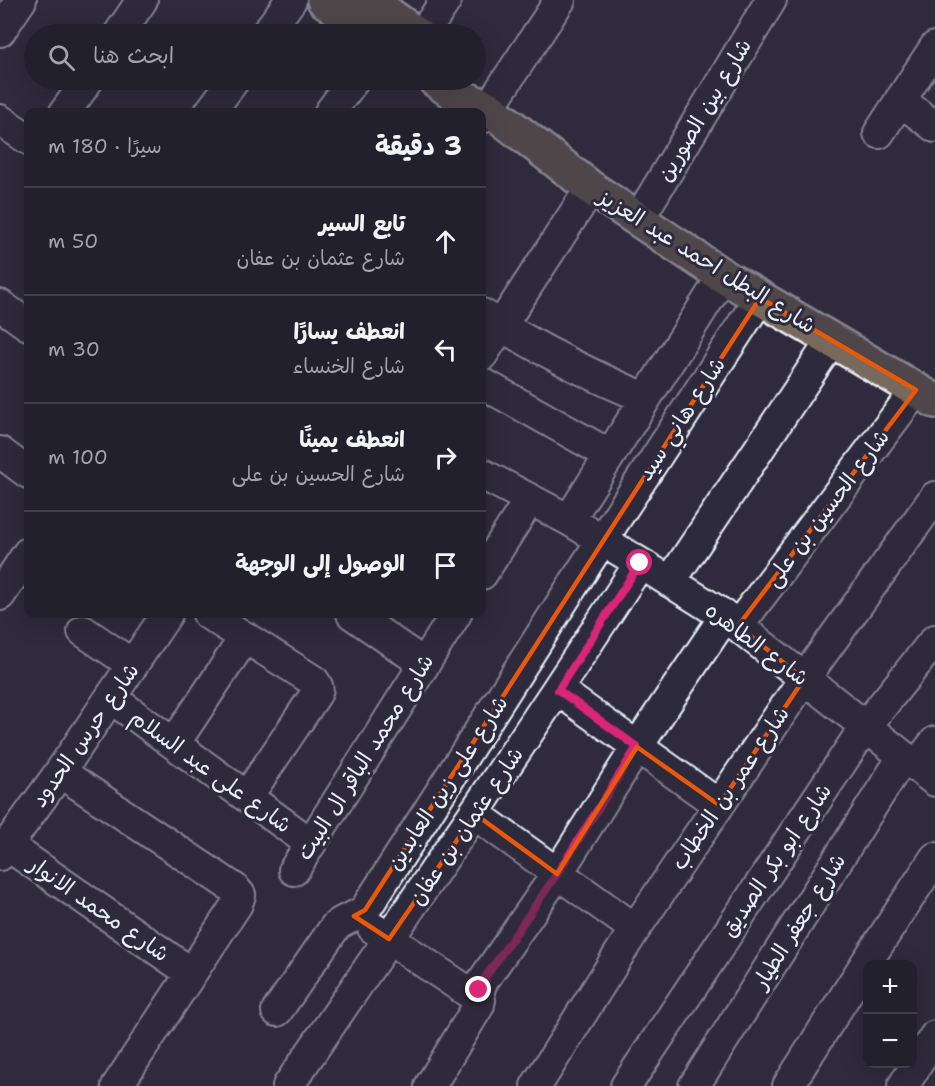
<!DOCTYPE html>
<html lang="ar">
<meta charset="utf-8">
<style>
:root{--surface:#23202e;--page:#2b2836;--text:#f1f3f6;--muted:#a3a3aa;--line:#403e4a}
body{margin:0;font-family:"Shantell Sans","Playpen Sans Arabic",sans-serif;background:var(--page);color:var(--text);direction:rtl}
.controls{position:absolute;right:18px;bottom:18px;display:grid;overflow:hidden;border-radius:12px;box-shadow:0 6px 24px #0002}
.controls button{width:54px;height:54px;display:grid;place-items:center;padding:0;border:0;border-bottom:2px solid var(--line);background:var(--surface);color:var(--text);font:30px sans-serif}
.stop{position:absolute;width:18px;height:18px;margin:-14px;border:4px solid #db2777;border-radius:50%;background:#fff}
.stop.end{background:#db2777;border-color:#fff;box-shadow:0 2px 6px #0008}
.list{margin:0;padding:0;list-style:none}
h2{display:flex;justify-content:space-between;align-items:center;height:78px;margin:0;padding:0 24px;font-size:26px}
h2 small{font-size:20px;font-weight:400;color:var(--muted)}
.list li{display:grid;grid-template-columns:39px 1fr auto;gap:18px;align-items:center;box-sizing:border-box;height:108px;padding:0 24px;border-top:2px solid var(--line)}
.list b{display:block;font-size:22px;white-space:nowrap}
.list p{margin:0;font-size:20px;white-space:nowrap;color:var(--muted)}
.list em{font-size:20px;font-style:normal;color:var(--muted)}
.icon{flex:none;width:33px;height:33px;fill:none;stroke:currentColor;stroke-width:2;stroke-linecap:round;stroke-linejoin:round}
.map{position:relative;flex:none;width:935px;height:1086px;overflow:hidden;direction:ltr}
.search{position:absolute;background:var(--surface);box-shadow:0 6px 24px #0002;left:24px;top:24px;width:462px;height:66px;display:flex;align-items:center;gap:15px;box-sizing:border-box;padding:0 21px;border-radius:33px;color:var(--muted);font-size:22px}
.panel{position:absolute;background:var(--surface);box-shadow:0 6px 24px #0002;left:24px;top:108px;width:462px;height:510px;border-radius:12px;direction:rtl}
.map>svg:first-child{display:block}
</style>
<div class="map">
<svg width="935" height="1086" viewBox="0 0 935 1086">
<rect width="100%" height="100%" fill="#2f2a3d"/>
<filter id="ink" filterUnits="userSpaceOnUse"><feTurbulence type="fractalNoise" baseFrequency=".0167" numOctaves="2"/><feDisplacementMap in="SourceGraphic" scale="12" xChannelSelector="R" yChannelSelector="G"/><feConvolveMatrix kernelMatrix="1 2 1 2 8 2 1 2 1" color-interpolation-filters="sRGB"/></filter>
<g filter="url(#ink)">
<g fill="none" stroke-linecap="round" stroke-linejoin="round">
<defs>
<path id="minor" d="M 0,31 L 21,0
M 119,34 L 142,0
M 266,34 L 291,0
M 423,34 L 446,0
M 900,100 L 935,127
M 65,112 L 88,80
M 210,112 L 234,80
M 330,112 L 354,80
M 482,118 L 560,0
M 0,120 L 28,139
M 879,133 L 935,47
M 638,220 L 771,0
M 0,305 L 28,325
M 482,314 C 534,347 588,374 645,398
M 482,355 L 591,188
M 482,383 L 610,455
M 0,452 L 28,473
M 482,474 L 569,520 L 640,563 L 725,616 L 935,781
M 569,520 L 723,276
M 482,574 L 530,499
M 670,582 L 832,340
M 0,595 L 28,553
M 208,614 L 314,681 C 318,686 319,689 316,694 L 247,797
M 352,614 L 423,663
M 738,626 L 916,390
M 83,631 L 133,665
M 558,690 L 719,805
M 111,698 L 310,843
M 174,744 L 245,637
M 916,766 L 935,742
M 60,772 L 235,889 L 240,895 L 237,904 L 117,1086
M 475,814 L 635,929
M 7,845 L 191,973
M 0,855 L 60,772 L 167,614
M 294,870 L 456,614
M 373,928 L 480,1000
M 277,1011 L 335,927 C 344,918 356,918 365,910 L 602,540 L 760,298
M 288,1086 C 407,913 526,739 640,563
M 430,1086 L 479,1005 L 479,990 L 482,982 L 557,874 L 637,747 L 725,616
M 536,1086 L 635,929 L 719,805 L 804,679 L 935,497
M 626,1086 L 865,727 L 935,640
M 694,1086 L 903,757
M 788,1086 L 866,963 L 935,858
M 903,1086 L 935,1036"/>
<path id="major" d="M 324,0 L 372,34
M 369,0 L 416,34
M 435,80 L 455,94 L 488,108 L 591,188 L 723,276 L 935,401"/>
</defs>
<use href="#minor" stroke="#e8f1f8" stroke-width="34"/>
<use href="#major" stroke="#e8f1f8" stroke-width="38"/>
<use href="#minor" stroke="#2f2a3d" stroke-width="30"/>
<use href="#major" stroke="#77695c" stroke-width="33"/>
</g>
</g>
<g fill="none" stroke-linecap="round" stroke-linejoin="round" filter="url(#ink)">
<path stroke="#db2777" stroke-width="8" d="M 479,990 L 482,982 L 557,874 L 637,747 L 558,690 L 640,563"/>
</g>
<path d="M0 0H935V1086H0ZM 760,298 L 916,390 L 738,626 L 804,679 L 719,805 L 637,747 L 557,874 L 475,814 L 389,939 L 354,916 L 365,910 Z" fill="#2f2a3d" fill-opacity=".55" fill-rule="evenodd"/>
<path fill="none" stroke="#e8590c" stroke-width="4.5" stroke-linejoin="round" d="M 760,298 L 916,390 L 738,626 L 804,679 L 719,805 L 637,747 L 557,874 L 475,814 L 389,939 L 354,916 L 365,910 Z"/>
<g text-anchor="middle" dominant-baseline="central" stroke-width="6" stroke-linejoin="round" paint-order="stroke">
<g font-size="22" fill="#e8f1f8" stroke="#2f2a3d">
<text transform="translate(704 110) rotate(-59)">شارع بين الصورين</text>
<text transform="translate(707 261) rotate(32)">شارع البطل احمد عبد العزيز</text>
<text transform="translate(681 419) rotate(-57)">شارع هاني سيد</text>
<text transform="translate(827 508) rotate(-53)">شارع الحسين بن على</text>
<text transform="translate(757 644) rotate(37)">شارع الطاهره</text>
<text transform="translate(85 735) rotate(-55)">شارع حرس الحدود</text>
<text transform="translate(365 757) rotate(-58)">شارع محمد الباقر ال البيت</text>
<text transform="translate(211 771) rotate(36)">شارع على عبد السلام</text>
<text transform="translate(447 783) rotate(-57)">شارع على زين العابدين</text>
<text transform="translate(730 788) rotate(-56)">شارع عمر بن الخطاب</text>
<text transform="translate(466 826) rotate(-56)">شارع عثمان بن عفان</text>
<text transform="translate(776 860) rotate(-56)">شارع ابو بكر الصديق</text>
<text transform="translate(99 909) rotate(35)">شارع محمد الانوار</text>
<text transform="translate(799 921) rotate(-58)">شارع جعفر الطيار</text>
</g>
</g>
</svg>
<div class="controls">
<button>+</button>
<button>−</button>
</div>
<div class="stop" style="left:640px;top:563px"></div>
<div class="stop end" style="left:479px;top:990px"></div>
<div class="search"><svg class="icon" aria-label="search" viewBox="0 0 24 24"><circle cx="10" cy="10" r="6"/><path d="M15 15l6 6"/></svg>ابحث هنا</div>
<section class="panel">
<h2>3 دقيقة<small>سيرًا · 180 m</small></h2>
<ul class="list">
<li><svg class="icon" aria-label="ahead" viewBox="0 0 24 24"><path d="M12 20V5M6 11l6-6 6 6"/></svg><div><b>تابع السير</b><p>شارع عثمان بن عفان</p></div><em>50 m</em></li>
<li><svg class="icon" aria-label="left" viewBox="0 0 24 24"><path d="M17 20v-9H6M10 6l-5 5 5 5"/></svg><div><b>انعطف يسارًا</b><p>شارع الخنساء</p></div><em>30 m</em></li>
<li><svg class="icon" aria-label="right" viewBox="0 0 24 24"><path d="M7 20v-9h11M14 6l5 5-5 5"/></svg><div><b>انعطف يمينًا</b><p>شارع الحسين بن على</p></div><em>100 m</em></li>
<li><svg class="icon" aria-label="arrive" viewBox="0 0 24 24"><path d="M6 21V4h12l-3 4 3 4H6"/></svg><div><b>الوصول إلى الوجهة</b></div></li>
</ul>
</section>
</div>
